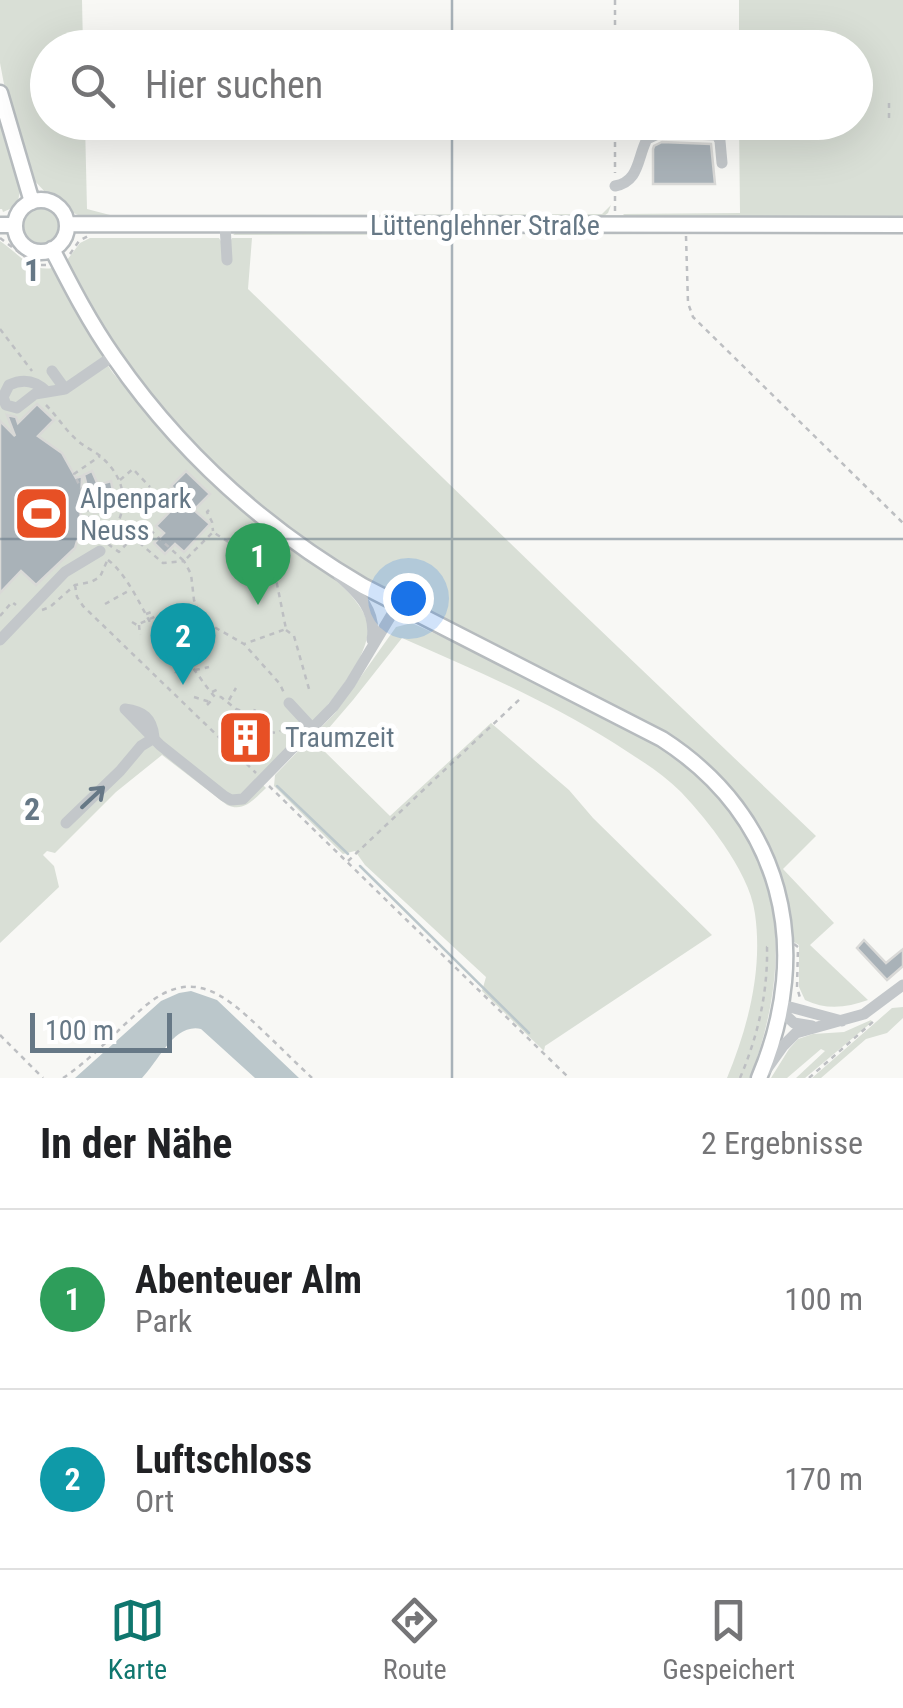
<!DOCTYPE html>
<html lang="de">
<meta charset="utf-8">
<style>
:root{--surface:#fff;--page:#f6f6f6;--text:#202124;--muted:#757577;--line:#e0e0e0;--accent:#0f766e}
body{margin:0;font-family:"Roboto Condensed",sans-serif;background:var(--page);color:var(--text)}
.scale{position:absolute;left:30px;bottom:25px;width:142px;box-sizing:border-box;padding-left:10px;border:5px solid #667886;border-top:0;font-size:28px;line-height:35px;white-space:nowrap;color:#667886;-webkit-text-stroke:8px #fff;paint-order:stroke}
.you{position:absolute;left:408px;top:598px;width:35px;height:35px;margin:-25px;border:8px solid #fff;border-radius:50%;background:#1a73e8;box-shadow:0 0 0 15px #1a73e833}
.badge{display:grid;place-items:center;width:65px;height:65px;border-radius:50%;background:var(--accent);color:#fff;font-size:32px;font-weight:700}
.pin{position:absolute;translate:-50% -82px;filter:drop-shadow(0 2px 5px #0008)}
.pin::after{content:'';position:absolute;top:52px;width:35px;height:30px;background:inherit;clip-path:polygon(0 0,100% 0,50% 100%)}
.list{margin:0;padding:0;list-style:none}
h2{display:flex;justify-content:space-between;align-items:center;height:130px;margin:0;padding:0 40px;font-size:42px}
h2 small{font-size:32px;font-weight:400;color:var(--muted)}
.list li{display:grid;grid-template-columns:65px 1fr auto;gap:30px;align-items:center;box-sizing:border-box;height:180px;padding:0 40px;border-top:2px solid var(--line)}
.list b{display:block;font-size:38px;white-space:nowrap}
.list p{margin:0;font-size:32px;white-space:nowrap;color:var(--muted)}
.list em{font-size:32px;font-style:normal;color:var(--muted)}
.icon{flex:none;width:55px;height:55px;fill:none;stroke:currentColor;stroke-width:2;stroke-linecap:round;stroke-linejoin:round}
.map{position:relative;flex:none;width:903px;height:1078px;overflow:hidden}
.search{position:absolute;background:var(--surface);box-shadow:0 10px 40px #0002;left:30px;right:30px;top:30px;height:110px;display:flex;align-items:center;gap:25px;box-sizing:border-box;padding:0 35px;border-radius:55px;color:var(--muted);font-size:38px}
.sheet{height:490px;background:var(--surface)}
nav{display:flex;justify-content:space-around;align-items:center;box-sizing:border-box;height:140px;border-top:2px solid var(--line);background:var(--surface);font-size:28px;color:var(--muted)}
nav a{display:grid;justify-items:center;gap:5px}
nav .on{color:var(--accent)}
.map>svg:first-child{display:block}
</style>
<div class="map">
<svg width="903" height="1078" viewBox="0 0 903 1078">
<rect width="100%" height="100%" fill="#f8f8f5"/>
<path fill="#d9dfd6" d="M 0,0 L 82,0 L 83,47 L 48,48 L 48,122 L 85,123 L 87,209 L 110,215 L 602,214 L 611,205 L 608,213 L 600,219 L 109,219 L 78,215 L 71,212 L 64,203 L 46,193 L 33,179 L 13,122 L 4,84 L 0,63 Z
M 739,0 L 903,0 L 903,219 L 628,219 L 623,214 L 740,213 L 739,123 L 856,122 L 856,48 L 739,47 Z
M 0,117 L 20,191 L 17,206 L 3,212 L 2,209 L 0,209 Z
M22 225a20 20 0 1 1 40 0a20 20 0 1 1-40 0Z
M 239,230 L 671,230 L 677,234 L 233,235 Z
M 90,238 L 219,238 L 224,246 L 227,247 L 232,238 L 252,238 L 248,289 L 574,605 L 816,836 L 783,869 L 834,923 L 810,945 L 868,1000 C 846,1008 826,1010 805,1000 L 799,987 L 799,945 L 794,942 C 784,860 745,785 674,739 C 640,717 602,701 566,683 C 516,658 467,631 418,605 C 385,588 349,572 318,550 C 211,475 125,377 67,260 L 80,243 Z
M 0,241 C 17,252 30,272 52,268 C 65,289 78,311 90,333 C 98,346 104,361 113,373 C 160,430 205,478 264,523 C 290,543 368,595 368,628 C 368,674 288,748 258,780 L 266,788 C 254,799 244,813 227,805 L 162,755 L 116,792 L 55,853 L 47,851 L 43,855 L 54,866 L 59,887 L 0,943 Z
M 412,623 L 529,677 L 668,749 C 783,833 798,950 750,1078 L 727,1078 C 748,1027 763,970 755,914 C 752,890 738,866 724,845 C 711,826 697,809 681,792 C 661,772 637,758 614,743 C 546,700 475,670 402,638 L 353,700 L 316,743 L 390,816 L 491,723 L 569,790 L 593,818 L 712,935 L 545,1046 L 544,1051 L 482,991 L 486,977 L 365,865 L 355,851 L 343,854 L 274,786 L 275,775 L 335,713 L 396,627 Z
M 903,1007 L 903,1018 L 887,1033 L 866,1039 L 821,1078 L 812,1078 L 892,1008 Z
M 871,1020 L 872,1022 L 805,1078 L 796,1078 L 825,1051 L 821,1049 L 787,1078 L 771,1078 L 789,1049 L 798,1039 L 813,1034 L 844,1032 Z"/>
<path fill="#bbc7cb" d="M 191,991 L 217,1000 L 299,1078 L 255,1078 L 201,1029 C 174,1023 159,1061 142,1078 L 75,1078 L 161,1001 L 179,993 Z"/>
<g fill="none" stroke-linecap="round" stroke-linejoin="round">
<path stroke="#bbc7cb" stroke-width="2.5" d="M 277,786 L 348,854
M 360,866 L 529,1033"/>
</g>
<path fill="#a9b2b8" stroke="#d9d9d7" stroke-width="2.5" d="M 662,142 L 711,144 L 715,184 L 653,184 L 653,149 L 654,146 Z
M 37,404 L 54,420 L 38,436 L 62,453 L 76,478 L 82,476 L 80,531 L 75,548 L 36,585 L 21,571 L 0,593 L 0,421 L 15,436 L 7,415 L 16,417 L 18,423 Z
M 92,471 L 98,485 L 111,481 L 113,491 L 103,494 L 104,506 L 101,511 L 94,513 L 84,475 Z
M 186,471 L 210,494 L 194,510 L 210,524 L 184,552 L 175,544 L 165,554 L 154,543 L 164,533 L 156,526 L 183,498 L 171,486 Z
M 864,940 L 886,963 L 903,949 L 903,966 L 887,980 L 857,948 Z"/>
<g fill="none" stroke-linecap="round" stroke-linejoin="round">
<defs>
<path id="major" d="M 0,93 L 32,202
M15 226a26 26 0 1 1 52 0a26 26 0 1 1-52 0Z
M 67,224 L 903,225
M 0,225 L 15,225
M 52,249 C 71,286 90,323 114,357 C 179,451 264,528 363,586 L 662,739 C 783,817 814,948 759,1078"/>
</defs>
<use href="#major" stroke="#b6bbbe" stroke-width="19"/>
<path stroke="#bdbfc2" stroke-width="2.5" stroke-dasharray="5 5" stroke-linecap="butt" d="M 615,0 L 615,48
M 889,103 L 889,118
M 615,122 L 615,173
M 615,196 L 615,213
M 686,236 L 688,303 L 693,317 L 903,523
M 0,238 L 36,265 L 49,265
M 70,254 L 79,241 L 88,236
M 0,329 L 32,371
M 46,405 C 57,416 66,431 78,441 C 85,447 92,450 99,455 C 129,480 130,511 107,541
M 120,480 L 133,469 L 150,487
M 111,498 L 121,491
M 209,510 L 207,512 L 212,522 L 213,531
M 136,540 L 148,528 L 184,561 L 213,532 L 270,569 L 276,579 L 286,629 L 244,644
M 93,541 L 87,501 L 74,474 L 100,456
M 108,544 L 119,552 L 130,540 L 136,540 L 163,563 L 184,561 L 191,574 L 194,600 L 202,620 L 244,644 L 280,684 L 284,693
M 108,560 C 128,575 143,611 156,633 C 164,645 175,648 185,659 C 196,670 204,685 215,697 L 221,697 L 236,709 L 248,713 L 255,723 L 265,726 L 271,738 L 263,743 L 257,743
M 75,585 L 77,597 L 83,606 L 256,773
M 105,604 L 130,590
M 42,610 L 50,607 L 75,585 L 91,582 L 100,577 L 107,561
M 146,614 L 154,611
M 0,616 L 12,602 L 16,605
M 132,622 L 137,625 L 156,616
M 139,625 L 140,635
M 286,630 L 294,636 L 309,689 L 306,691
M 175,652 L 174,667 L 176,673
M 159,655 L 167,647
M 193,666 L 203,659
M 195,670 L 209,667
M 212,692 L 221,688
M 194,697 L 210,702
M 229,700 L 236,688
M 207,705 L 214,698
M 226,725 L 235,724 L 254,713 L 255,709
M 270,732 L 277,733 L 280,731
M 232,736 L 235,725
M 269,786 L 569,1078
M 348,861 L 521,698
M 794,944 L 798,947 L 797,987 L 800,998
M 0,1035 L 43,1078
M 63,1078 C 92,1059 117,1030 144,1007 C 192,966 224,994 262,1030 C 279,1046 295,1062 312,1078
M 740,1078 C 758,1036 768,992 767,947 L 771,944
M 809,1078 L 875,1020"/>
<path stroke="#c3c7ca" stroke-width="11" d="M 615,186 C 640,181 637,158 647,139 L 660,133 L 717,135 L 720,141 L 722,163
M 225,225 L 227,260
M 52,371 L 65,389
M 47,392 C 36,381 24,378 9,385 L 3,397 L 6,405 L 17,408 L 35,394 L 65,389 L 113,356
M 339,576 C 359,594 377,611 372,640
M 0,640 L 65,572 L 100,551
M 289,703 L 313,729
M 125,709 L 160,745 L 224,796 L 231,800 L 243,799 L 333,707 L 350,684 L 398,604
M 125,709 C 143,711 152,718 154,737
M 66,823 L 120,771 L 141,746 L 154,738
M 781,1011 L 790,1007 L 842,1021
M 781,1011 L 794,1023 L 812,1026
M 766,1070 L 783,1046 L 796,1033 L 864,1014 L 903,985"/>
<use href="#major" stroke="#fff" stroke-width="14"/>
</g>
<defs><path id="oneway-shaft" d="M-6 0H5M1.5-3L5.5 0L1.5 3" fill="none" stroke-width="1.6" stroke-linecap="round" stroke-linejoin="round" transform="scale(2.5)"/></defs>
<use stroke="#667886" href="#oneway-shaft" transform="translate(93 797) rotate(-43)"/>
<path fill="none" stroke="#667886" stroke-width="2.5" stroke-opacity="0.55" d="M 452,0 L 452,48M 452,122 L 452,1078M 0,539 L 903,539"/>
<defs>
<symbol id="stadium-square" viewBox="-11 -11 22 22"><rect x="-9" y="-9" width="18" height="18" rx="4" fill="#e75025" stroke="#fff"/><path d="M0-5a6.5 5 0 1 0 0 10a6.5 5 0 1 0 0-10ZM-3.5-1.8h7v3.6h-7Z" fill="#fff"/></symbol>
<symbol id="building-square" viewBox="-11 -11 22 22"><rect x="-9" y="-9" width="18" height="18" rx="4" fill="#e75025" stroke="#fff"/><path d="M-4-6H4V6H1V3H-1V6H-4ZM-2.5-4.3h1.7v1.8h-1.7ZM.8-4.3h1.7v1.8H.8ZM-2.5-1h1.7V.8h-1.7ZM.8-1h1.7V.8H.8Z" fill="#fff"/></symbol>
</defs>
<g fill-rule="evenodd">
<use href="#stadium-square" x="10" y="482" width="63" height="63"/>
<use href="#building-square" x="214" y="706" width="63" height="63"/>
</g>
<g text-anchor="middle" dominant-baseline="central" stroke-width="10" stroke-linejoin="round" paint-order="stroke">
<g font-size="28" fill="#667886" stroke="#fff">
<text x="485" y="225">Lüttenglehner Straße</text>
</g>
<g font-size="28" fill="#667886" stroke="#fff" text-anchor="start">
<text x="80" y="498">Alpenpark<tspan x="80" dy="32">Neuss</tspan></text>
<text x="285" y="737">Traumzeit</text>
</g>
</g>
<g font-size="32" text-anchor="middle" font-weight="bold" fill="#667886" stroke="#fff" stroke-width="10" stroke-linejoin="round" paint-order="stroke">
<text x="32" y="281">1</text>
<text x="32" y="820">2</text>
</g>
</svg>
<div class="scale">100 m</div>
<div class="you"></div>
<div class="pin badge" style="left:258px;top:605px;background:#2e9e5b">1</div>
<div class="pin badge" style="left:183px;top:685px;background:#0f9aa8">2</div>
<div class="search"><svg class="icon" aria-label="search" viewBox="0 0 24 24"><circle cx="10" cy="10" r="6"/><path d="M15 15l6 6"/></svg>Hier suchen</div>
</div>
<section class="sheet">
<h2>In der Nähe<small>2 Ergebnisse</small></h2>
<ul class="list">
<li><span class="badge" style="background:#2e9e5b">1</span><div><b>Abenteuer Alm</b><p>Park</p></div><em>100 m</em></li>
<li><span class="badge" style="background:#0f9aa8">2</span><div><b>Luftschloss</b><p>Ort</p></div><em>170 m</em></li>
</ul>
</section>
<nav>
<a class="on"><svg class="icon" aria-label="map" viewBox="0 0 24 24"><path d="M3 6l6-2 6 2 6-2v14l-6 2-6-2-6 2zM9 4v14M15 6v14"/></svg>Karte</a>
<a><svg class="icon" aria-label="directions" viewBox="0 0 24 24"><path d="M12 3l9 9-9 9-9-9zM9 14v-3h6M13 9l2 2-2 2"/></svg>Route</a>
<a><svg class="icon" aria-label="saved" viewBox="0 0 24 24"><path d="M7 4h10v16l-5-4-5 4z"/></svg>Gespeichert</a>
</nav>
